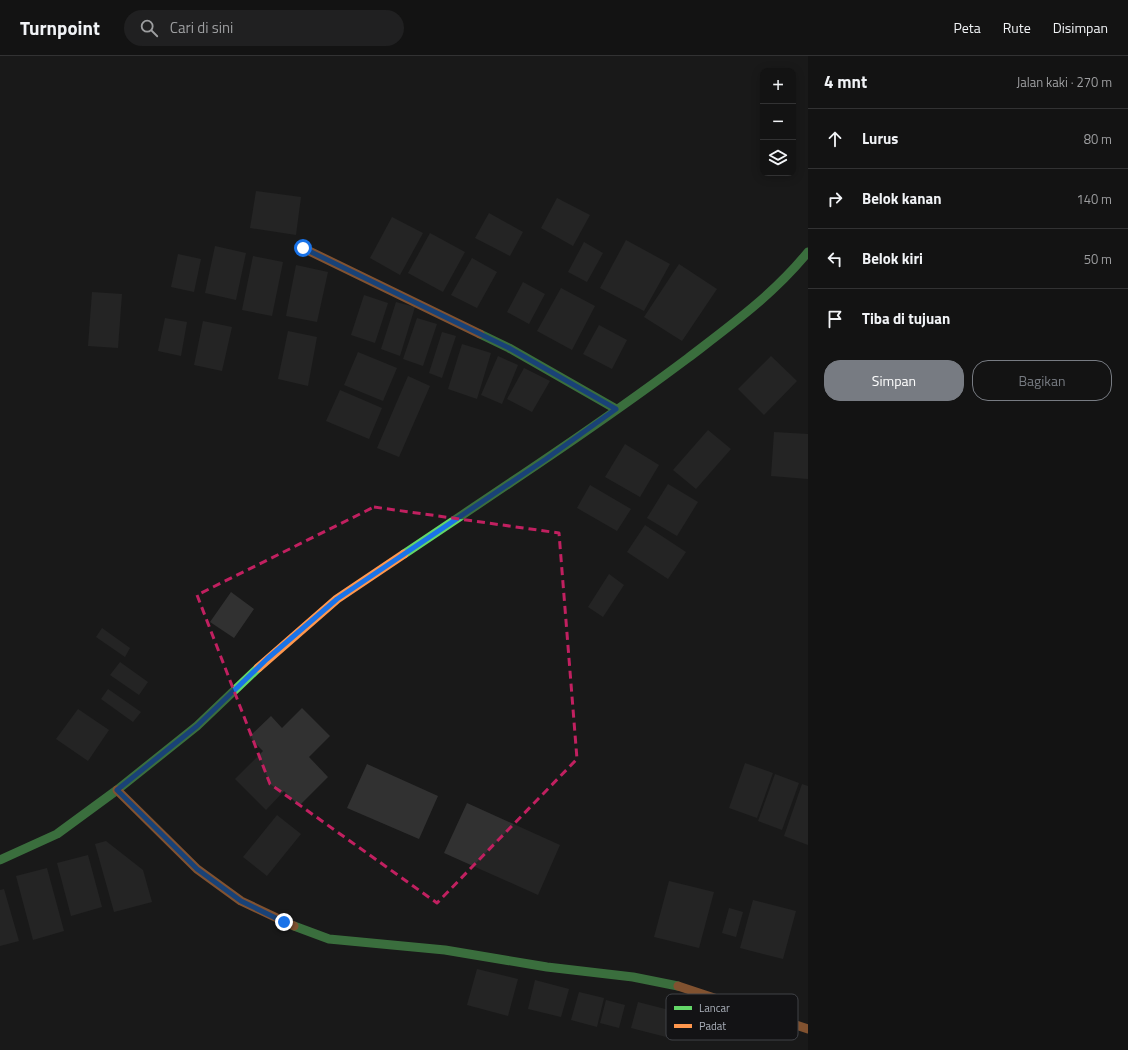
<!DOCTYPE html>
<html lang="id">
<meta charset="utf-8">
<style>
:root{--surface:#131313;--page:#202021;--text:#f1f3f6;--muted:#9d9ea0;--line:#323233;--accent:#777b82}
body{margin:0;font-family:"Titillium Web",sans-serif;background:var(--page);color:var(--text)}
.controls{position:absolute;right:12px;top:12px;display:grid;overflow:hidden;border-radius:8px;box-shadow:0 2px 10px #0003}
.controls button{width:36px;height:36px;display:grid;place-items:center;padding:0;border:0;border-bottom:1px solid var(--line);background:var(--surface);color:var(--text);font:20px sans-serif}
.stop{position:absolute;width:12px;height:12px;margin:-9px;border:3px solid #1a73e8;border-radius:50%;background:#fff}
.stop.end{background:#1a73e8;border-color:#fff;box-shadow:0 1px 4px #0008}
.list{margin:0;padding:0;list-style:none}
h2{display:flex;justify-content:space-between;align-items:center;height:52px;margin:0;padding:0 16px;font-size:17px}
h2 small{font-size:13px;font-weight:400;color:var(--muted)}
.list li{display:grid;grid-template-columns:26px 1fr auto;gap:12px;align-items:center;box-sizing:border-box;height:60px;padding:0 16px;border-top:1px solid var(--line)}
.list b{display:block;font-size:15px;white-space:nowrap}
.list em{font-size:13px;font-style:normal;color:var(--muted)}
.actions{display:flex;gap:8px;padding:12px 16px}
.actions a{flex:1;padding:9px 0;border:1px solid var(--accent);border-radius:16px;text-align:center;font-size:14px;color:var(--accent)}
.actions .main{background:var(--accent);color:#fff}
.icon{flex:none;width:22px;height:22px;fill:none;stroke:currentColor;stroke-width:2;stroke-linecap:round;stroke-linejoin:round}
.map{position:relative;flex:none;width:808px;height:994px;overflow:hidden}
header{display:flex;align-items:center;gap:24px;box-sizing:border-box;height:56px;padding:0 20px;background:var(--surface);border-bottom:1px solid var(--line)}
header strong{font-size:19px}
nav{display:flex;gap:22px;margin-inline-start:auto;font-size:14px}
.search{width:280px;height:36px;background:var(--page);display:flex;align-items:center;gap:10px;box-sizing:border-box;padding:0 14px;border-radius:22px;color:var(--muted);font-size:15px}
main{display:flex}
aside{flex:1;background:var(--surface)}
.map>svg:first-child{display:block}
</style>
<header>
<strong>Turnpoint</strong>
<div class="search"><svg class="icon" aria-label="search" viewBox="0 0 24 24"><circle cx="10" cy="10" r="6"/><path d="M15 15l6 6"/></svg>Cari di sini</div>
<nav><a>Peta</a><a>Rute</a><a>Disimpan</a></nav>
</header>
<main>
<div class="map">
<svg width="808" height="994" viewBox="0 0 808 994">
<rect width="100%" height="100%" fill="#191919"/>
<path fill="#313131" d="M 256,135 L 301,141 L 296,179 L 250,172 Z
M 557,142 L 590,159 L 573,190 L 541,172 Z
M 489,157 L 523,176 L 510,200 L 475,182 Z
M 392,161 L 423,177 L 400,219 L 370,202 Z
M 430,177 L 465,196 L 443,236 L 408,217 Z
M 626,184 L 670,208 L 644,255 L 600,232 Z
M 584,186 L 603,197 L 587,226 L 568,216 Z
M 215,190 L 246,197 L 236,244 L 205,237 Z
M 178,198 L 201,203 L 194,236 L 171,231 Z
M 253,200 L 283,206 L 272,260 L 242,254 Z
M 472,202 L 497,216 L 477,252 L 451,239 Z
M 679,208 L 717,233 L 682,285 L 644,261 Z
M 296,209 L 328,216 L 317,266 L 286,260 Z
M 523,226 L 545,238 L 529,268 L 507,256 Z
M 561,232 L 595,250 L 572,294 L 537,275 Z
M 92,236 L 122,238 L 118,292 L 88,290 Z
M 364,239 L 388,247 L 375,287 L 351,279 Z
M 396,246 L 415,251 L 400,300 L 381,293 Z
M 165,262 L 187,266 L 181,300 L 158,295 Z
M 417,262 L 437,268 L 423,310 L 403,303 Z
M 203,265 L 232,271 L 222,315 L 194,309 Z
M 599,269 L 627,284 L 612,313 L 583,298 Z
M 288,275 L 317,281 L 308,330 L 278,323 Z
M 442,276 L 456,280 L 442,322 L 429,317 Z
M 462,288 L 491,297 L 477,343 L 448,333 Z
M 358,296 L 397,312 L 383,345 L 344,329 Z
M 498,300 L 518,309 L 502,348 L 481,339 Z
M 771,300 L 797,325 L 764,359 L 738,333 Z
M 524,312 L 550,325 L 532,356 L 507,343 Z
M 408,320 L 430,330 L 399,401 L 377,392 Z
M 340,334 L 382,352 L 369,383 L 326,365 Z
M 708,374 L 731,393 L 696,433 L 673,414 Z
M 774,376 L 808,378 L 808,423 L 771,420 Z
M 625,388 L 659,409 L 640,441 L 605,421 Z
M 668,428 L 698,446 L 677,480 L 647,462 Z
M 590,429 L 631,453 L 617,475 L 577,452 Z
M 645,469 L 686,496 L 668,523 L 627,496 Z
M 609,518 L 624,529 L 603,561 L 588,551 Z
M 231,536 L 254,553 L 234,582 L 210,566 Z
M 102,572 L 130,592 L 125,601 L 96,581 Z
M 120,606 L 148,626 L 139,639 L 110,619 Z
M 108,633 L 141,656 L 133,666 L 101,643 Z
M 302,652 L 330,680 L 309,701 L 328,721 L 299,750 L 284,735 L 266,754 L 235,723 L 263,695 L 249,681 L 271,660 L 282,672 Z
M 78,653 L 109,674 L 88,705 L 56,683 Z
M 745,707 L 773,717 L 757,762 L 729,752 Z
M 367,708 L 438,740 L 419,783 L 347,752 Z
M 775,718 L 799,727 L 782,774 L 758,765 Z
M 802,728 L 808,730 L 808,789 L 784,780 Z
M 467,747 L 560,789 L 538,839 L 444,797 Z
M 277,759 L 301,778 L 267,820 L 243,801 Z
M 106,785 L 143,814 L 152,846 L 114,856 L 95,788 Z
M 88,799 L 102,851 L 71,860 L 57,807 Z
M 47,812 L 64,875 L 33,884 L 16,820 Z
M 669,825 L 714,836 L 699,892 L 654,881 Z
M 4,833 L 19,885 L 0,890 L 0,834 Z
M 753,844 L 796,855 L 783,903 L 740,892 Z
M 729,852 L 743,856 L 736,881 L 722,877 Z
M 477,913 L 518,923 L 508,960 L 467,949 Z
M 535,924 L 569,933 L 561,961 L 528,953 Z
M 579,936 L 604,942 L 597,971 L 571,964 Z
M 606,944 L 625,949 L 619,972 L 600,967 Z
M 638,946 L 677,956 L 670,982 L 631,972 Z"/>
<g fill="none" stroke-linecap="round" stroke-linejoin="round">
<path stroke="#63d668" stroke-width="9" d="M 480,278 L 509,292 L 616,353
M 404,498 C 499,434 596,371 688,302 C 731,269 774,238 808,196
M 0,804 L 57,778 L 117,734 L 197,670 L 258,612
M 294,870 L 329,883 L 445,894 L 547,911 L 633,921 L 678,930"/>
<path stroke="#ff974d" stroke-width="9" d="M 303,192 L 480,278
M 258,612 L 337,543 L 404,498
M 117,734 L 197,813 L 241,845 L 294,870
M 678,930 L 808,973"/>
</g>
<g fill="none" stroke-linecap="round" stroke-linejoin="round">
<path stroke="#1a73e8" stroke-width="5" d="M 284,866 L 241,845 L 197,813 L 117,734 L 197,670 L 267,603 L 337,543 L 546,403 L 616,353 L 509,292 L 303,192"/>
</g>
<path d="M0 0H808V994H0ZM 374,451 L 559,477 L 577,703 L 437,847 L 270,728 L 197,539 Z" fill="#191919" fill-opacity=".55" fill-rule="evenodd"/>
<path fill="none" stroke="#c12060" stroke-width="3" stroke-dasharray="8 5" stroke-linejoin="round" d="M 374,451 L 559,477 L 577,703 L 437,847 L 270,728 L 197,539 Z"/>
<rect x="666" y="938" width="132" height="46" rx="6" fill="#131315" stroke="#404247" stroke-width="1"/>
<rect x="674" y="950" width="18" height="4" fill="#63d668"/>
<rect x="674" y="968" width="18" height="4" fill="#ff974d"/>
<g font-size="11" fill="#aab0ba">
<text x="699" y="956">Lancar</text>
<text x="699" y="974">Padat</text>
</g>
</svg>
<div class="controls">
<button>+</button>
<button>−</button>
<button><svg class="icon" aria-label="layers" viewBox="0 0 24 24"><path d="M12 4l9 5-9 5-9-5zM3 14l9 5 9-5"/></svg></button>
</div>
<div class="stop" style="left:303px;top:192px"></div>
<div class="stop end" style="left:284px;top:866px"></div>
</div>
<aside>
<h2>4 mnt<small>Jalan kaki · 270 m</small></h2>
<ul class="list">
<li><svg class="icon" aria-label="ahead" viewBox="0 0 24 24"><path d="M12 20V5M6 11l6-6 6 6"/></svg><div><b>Lurus</b></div><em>80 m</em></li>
<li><svg class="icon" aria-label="right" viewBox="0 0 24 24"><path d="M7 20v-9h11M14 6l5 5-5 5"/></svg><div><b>Belok kanan</b></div><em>140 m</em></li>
<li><svg class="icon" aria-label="left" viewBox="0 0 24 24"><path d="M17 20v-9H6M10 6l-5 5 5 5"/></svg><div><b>Belok kiri</b></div><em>50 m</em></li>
<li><svg class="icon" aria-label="arrive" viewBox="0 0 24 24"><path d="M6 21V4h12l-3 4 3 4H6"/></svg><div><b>Tiba di tujuan</b></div></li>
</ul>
<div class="actions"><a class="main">Simpan</a><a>Bagikan</a></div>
</aside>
</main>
